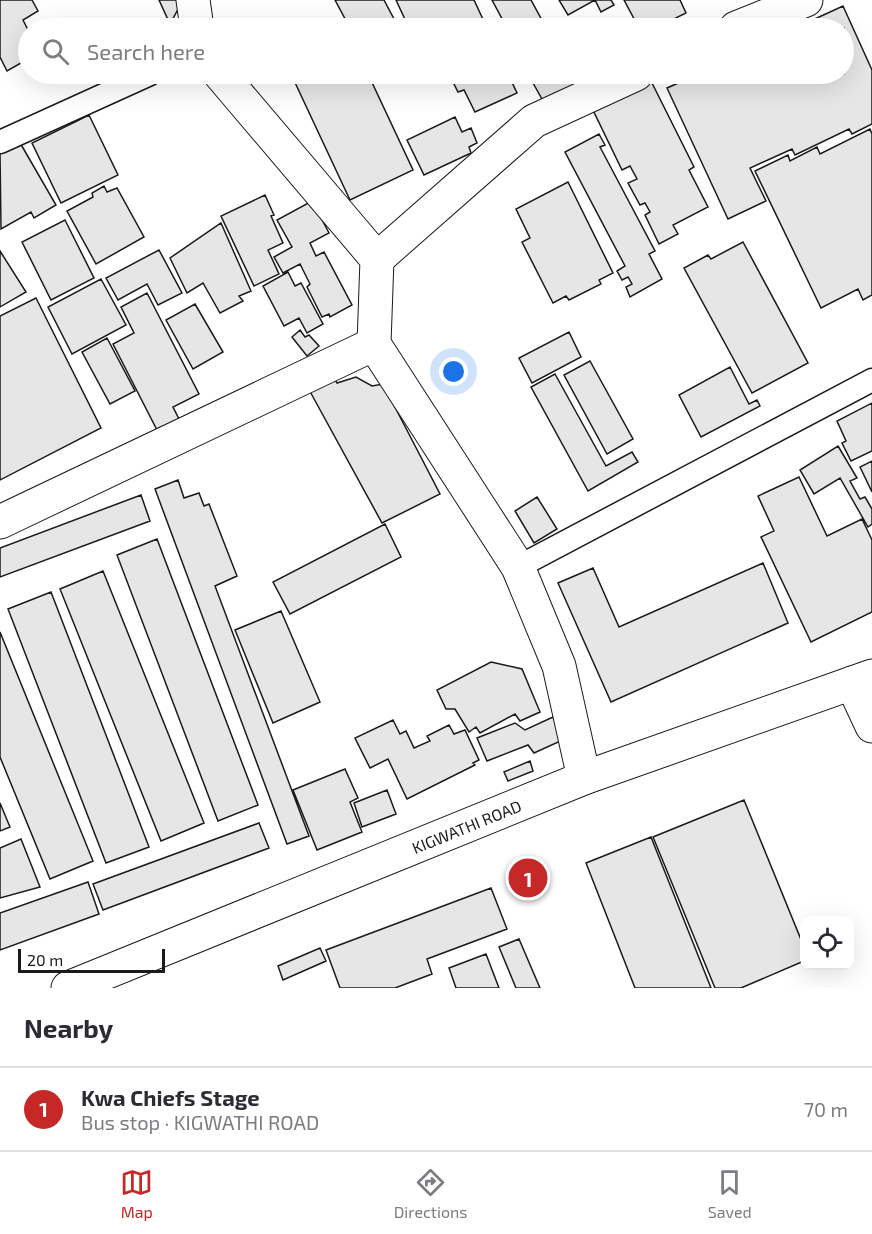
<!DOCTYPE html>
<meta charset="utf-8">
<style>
:root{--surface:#fff;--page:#f7f7f7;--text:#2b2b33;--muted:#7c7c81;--line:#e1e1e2;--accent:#c62828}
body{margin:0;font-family:"Exo 2",sans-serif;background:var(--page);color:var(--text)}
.controls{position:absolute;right:18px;bottom:18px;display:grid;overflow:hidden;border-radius:12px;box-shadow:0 6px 24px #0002}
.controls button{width:54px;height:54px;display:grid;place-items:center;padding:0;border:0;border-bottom:2px solid var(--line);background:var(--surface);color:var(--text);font:30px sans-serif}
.scale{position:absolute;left:18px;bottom:15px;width:147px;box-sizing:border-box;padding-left:6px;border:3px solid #1a1a1a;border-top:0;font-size:16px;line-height:21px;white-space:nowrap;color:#1a1a1a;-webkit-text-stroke:4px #fff;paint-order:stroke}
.you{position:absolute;left:454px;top:372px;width:21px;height:21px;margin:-15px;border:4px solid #fff;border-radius:50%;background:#1a73e8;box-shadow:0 0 0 9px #1a73e833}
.badge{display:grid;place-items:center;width:39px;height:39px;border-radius:50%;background:var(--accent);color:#fff;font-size:20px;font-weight:700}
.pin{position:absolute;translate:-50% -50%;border:3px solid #fff;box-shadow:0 2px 6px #0006}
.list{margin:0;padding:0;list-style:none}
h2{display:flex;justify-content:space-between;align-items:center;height:78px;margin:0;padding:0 24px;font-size:26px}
h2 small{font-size:20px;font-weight:400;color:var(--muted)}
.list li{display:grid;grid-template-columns:39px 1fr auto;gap:18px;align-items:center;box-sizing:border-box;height:84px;padding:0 24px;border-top:2px solid var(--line)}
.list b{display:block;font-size:22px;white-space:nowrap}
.list p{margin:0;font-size:20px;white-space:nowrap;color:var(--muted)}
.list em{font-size:20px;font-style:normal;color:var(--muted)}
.icon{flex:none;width:33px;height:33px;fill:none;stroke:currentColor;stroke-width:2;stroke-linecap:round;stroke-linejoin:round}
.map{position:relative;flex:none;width:872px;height:988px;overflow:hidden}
.search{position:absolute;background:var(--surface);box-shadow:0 6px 24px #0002;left:18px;right:18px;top:18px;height:66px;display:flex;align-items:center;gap:15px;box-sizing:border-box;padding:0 21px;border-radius:33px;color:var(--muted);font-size:22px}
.sheet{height:162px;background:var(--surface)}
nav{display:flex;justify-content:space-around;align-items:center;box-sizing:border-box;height:84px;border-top:2px solid var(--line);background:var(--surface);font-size:16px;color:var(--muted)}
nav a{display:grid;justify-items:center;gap:3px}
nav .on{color:var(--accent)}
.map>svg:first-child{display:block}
</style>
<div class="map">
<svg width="872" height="988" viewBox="0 0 872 988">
<rect width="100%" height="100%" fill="#fff"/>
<path fill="#e6e6e6" stroke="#1a1a1a" stroke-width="1.5" d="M 0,0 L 32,0 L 38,11 L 23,20 L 28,30 L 28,59 L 7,71 L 0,57 Z
M 159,0 L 183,0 L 170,24 Z
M 335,0 L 384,0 L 395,21 L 381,28 L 350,28 Z
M 396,0 L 474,0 L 487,28 L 409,28 Z
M 492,0 L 531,0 L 544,24 L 536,28 L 507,28 Z
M 559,0 L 595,0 L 568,15 Z
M 595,0 L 611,0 L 614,5 L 601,12 Z
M 624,0 L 680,0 L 686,13 L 656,28 L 639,28 Z
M 843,6 L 872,70 L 872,124 L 852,134 L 849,129 L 795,155 L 792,149 L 750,168 L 766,201 L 728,219 L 667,88 L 699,74 L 844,74 L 844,28 L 795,28 Z
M 291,74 L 368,74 L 413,170 L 350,200 Z
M 449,74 L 508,74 L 517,93 L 475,112 L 464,90 L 458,92 Z
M 528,74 L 567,74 L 573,84 L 586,77 L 589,83 L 547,108 Z
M 649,77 L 694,167 L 689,170 L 708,207 L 673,225 L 678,234 L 659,244 L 645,215 L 650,212 L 645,203 L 640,205 L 628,183 L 637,179 L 630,166 L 622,170 L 591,106 Z
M 89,115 L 118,175 L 61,203 L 32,143 Z
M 455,117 L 462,132 L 471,128 L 477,143 L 469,147 L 471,153 L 424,175 L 407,140 Z
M 870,129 L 872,134 L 872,295 L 863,300 L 858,289 L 821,308 L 755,171 L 788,155 L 790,161 L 817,147 L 820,154 Z
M 599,134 L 605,145 L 600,147 L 655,251 L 649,254 L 662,279 L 630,297 L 626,287 L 632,284 L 628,277 L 622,280 L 617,271 L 625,266 L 565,152 Z
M 19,141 L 56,205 L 34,218 L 31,212 L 1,229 L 0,152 Z
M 568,182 L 613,273 L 599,280 L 601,284 L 569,300 L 566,296 L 553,303 L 522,242 L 530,238 L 516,209 Z
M 104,186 L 107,192 L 117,188 L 144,237 L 96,264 L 67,211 L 93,197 L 92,193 Z
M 265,195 L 274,215 L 271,216 L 283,243 L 268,250 L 279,274 L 254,286 L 221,216 Z
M 312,201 L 329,233 L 310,243 L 316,256 L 324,252 L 352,305 L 330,317 L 329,314 L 322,317 L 307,287 L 310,284 L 300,264 L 283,273 L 274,257 L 292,247 L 277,220 Z
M 65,220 L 94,278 L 51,300 L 22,242 Z
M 221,223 L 251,291 L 239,296 L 243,301 L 220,313 L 203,283 L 187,293 L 170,258 Z
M 743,242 L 808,363 L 752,393 L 684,268 L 708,255 L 711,259 Z
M 159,250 L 182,293 L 158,305 L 147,284 L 118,300 L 106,278 Z
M 0,251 L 26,292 L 0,307 Z
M 288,272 L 295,286 L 301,283 L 323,324 L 307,333 L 299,318 L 284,326 L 263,286 Z
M 101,279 L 126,325 L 72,354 L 48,307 Z
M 147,293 L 199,394 L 173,407 L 179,419 L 157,430 L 113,344 L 134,333 L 121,307 Z
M 36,298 L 101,428 L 0,480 L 0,316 Z
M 195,304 L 223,352 L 193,369 L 166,320 Z
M 300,330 L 305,337 L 309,335 L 319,346 L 307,356 L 292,337 Z
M 569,332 L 581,357 L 532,383 L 519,358 Z
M 107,338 L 135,391 L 110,404 L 82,352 Z
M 590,361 L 633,439 L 607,454 L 564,375 Z
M 730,367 L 749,404 L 757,400 L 760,406 L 701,437 L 679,395 Z
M 555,374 L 606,466 L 632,452 L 638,462 L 588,491 L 531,387 Z
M 333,376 L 337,383 L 356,377 L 372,386 L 383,384 L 440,494 L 382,523 L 307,386 Z
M 872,403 L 872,451 L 851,461 L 842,443 L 846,441 L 837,421 Z
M 838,446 L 857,478 L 850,481 L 860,499 L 865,497 L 872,509 L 872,524 L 868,527 L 840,478 L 814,494 L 800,470 Z
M 872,461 L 872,492 L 860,467 Z
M 799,477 L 827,536 L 862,519 L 872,540 L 872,612 L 811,642 L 761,537 L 774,531 L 758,496 Z
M 178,480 L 184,498 L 199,493 L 204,506 L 209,504 L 237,576 L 215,586 L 309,836 L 287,844 L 155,489 Z
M 141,495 L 150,521 L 0,577 L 0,548 Z
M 537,497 L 557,529 L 534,543 L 515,511 Z
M 385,524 L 401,557 L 290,614 L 273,582 Z
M 157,539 L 258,805 L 218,821 L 117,555 Z
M 763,563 L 788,623 L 611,702 L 558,583 L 593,568 L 619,627 Z
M 103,571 L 204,823 L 161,841 L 60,589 Z
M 51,592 L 149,847 L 106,863 L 8,609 Z
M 281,611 L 320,702 L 273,723 L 235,630 Z
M 0,632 L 93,861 L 50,879 L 0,757 Z
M 491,662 L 522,669 L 540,712 L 520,721 L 515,714 L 480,733 L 476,727 L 469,732 L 455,709 L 446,709 L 437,690 Z
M 553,717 L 565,739 L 534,753 L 528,745 L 487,761 L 477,738 L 515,723 L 525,730 Z
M 393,720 L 400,734 L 406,731 L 414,748 L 430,741 L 427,736 L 449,725 L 454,734 L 465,730 L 479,760 L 473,763 L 475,765 L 407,799 L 388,759 L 370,768 L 355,738 Z
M 530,761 L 533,771 L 508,781 L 504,772 Z
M 345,769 L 358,798 L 350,802 L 362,832 L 317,850 L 293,790 Z
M 387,790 L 396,814 L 362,827 L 354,803 Z
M 744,800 L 804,947 L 804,961 L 741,988 L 715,988 L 653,837 Z
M 0,803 L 10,827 L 0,831 Z
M 259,823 L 269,848 L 103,910 L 93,884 Z
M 651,837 L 711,988 L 635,988 L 586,863 Z
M 21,839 L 40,887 L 0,898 L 0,848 Z
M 88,882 L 99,914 L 0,950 L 0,913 Z
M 491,888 L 507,929 L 427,959 L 432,974 L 395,988 L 340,988 L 326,950 Z
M 519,939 L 540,988 L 516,988 L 499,947 Z
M 320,948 L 326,961 L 283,980 L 278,966 Z
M 486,954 L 499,988 L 456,988 L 449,968 Z"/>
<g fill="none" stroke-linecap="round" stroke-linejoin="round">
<defs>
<path id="service" d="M 0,142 L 150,74
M 518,567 L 872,380"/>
<g id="minor">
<path d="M 193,0 L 197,28"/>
<path d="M 736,28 L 806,0"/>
<path d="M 220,74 L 377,259 L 374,344 L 518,567 L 559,666 L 584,778"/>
<path d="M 377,259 L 534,121 L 636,74"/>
<path d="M 0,522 L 374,344"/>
<path d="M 852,683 L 872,726"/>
<path id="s1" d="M 68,988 L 584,778 L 872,676"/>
</g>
</defs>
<use href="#service" stroke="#1a1a1a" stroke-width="25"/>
<use href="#minor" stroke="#1a1a1a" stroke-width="35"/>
<use href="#service" stroke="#fff" stroke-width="22"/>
<use href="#minor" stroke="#fff" stroke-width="33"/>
</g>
<g text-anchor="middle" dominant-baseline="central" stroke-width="4.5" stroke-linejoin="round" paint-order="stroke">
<g font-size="16" fill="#1a1a1a" stroke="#fff">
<text stroke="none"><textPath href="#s1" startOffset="430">KIGWATHI ROAD</textPath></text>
</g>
</g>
</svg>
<div class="controls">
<button><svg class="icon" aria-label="locate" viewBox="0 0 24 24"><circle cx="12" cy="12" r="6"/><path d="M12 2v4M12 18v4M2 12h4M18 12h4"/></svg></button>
</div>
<div class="scale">20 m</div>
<div class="you"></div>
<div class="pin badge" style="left:528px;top:878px">1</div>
<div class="search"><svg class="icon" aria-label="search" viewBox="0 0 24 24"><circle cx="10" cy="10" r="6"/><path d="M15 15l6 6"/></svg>Search here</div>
</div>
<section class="sheet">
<h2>Nearby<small></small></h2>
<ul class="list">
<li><span class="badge">1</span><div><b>Kwa Chiefs Stage</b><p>Bus stop · KIGWATHI ROAD</p></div><em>70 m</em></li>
</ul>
</section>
<nav>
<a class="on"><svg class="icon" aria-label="map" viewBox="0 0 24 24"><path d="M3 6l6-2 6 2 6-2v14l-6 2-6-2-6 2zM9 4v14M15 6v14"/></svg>Map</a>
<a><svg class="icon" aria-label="directions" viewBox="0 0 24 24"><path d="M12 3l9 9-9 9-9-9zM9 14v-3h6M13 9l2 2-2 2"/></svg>Directions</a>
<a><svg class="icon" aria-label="saved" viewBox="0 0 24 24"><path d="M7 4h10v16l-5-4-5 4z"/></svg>Saved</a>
</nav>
